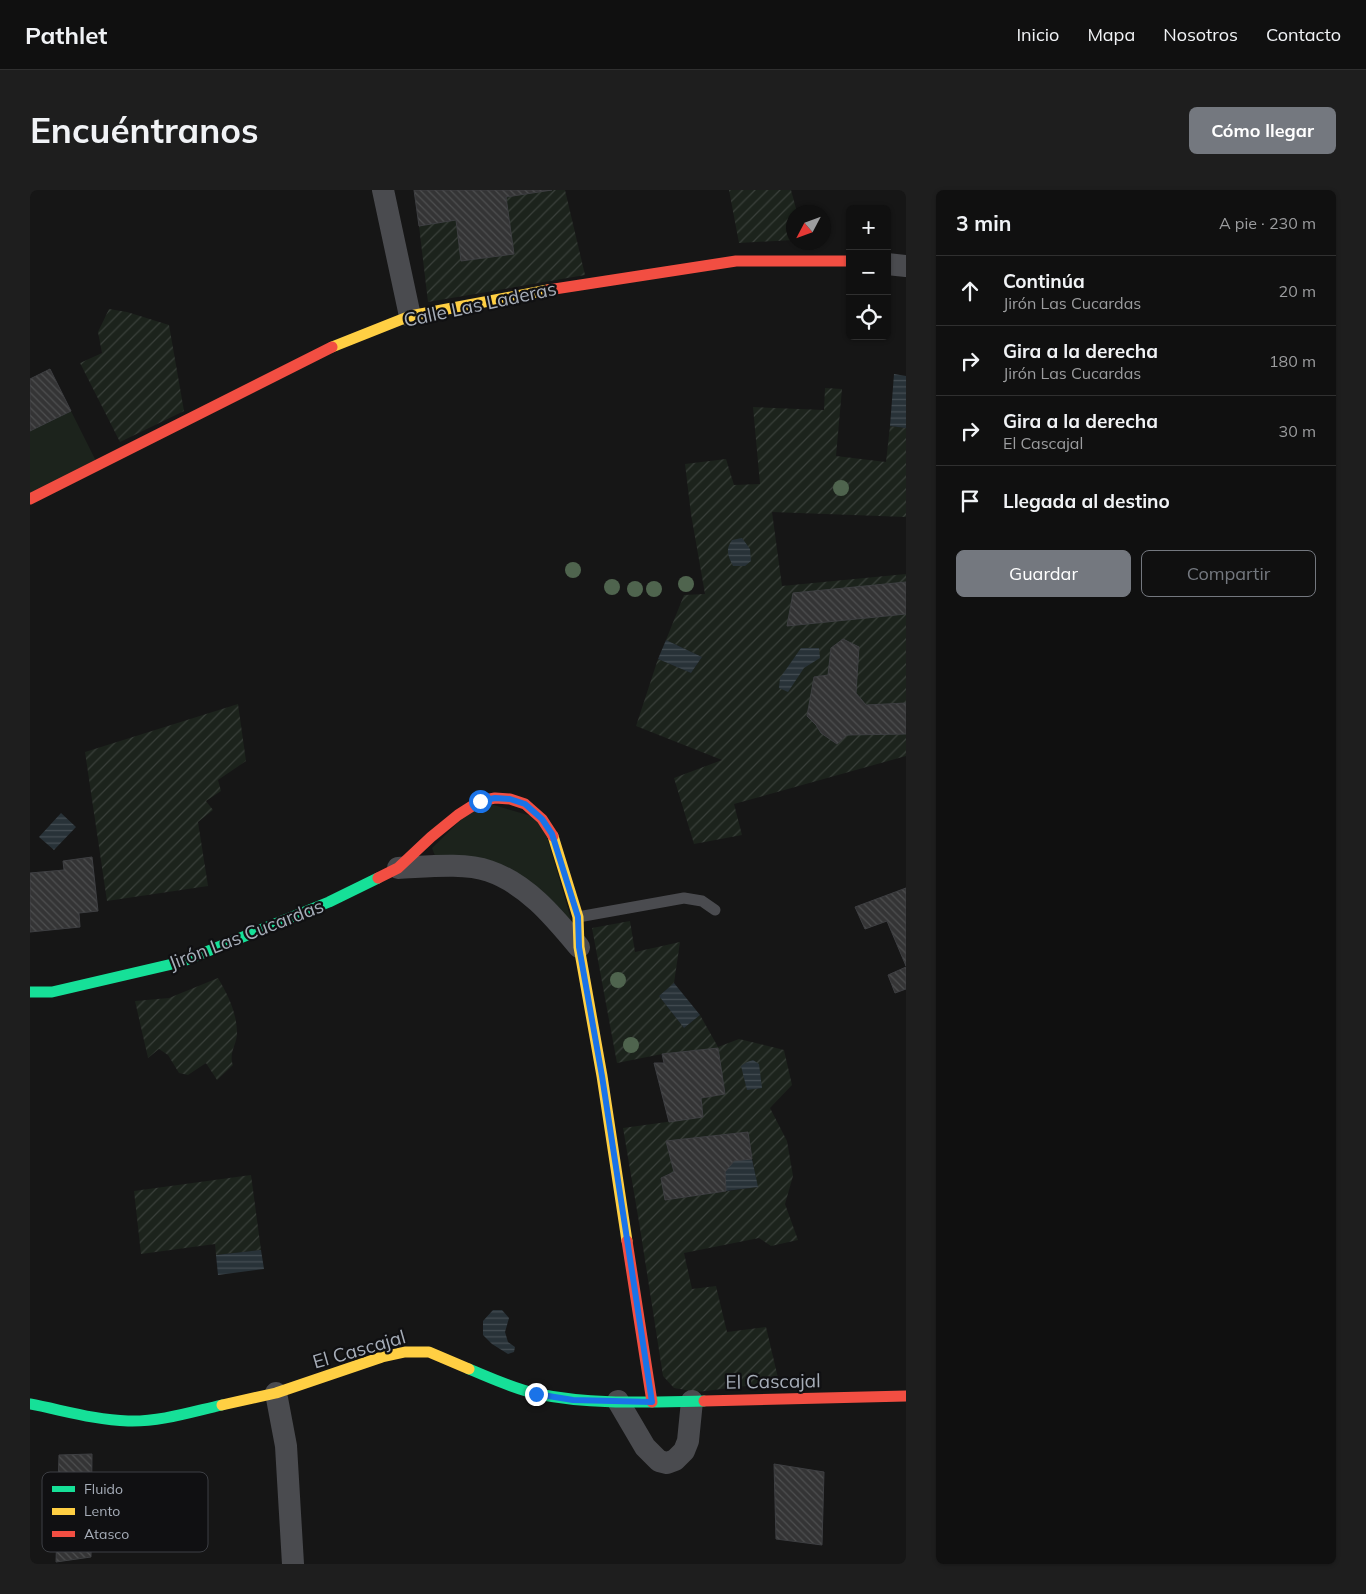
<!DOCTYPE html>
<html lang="es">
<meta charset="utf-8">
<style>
:root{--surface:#101010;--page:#1e1e1e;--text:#f1f3f6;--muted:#9c9d9f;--line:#303030;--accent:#74787f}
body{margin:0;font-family:Mulish,sans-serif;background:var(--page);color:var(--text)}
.controls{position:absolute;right:15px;top:15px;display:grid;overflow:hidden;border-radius:8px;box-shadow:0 1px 4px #0004}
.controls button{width:45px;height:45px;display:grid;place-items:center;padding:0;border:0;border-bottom:1px solid var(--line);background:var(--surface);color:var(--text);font:25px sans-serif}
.compass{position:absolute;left:756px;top:15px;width:45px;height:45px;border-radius:50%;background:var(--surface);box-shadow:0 1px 4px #0004;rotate:229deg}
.stop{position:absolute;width:15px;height:15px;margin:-11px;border:4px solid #1a73e8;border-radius:50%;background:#fff}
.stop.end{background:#1a73e8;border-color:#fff;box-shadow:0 1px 5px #0008}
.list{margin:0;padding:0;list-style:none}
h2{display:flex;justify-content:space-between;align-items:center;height:65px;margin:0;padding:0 20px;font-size:21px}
h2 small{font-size:16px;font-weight:400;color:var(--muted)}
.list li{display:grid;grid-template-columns:32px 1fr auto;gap:15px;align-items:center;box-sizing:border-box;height:70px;padding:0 20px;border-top:1px solid var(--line)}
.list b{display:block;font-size:19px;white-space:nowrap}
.list p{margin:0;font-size:16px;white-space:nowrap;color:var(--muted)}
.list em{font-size:16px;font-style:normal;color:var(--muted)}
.actions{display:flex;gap:10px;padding:15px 20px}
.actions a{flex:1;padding:11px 0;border:1px solid var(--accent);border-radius:8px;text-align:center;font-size:18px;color:var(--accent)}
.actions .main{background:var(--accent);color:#fff}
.icon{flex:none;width:28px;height:28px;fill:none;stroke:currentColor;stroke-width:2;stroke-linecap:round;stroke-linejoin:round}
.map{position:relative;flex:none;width:876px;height:1374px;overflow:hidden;border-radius:8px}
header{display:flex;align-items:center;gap:30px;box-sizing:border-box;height:70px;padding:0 25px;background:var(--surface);border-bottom:1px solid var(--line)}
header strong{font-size:24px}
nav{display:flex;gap:28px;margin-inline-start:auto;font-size:18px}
.intro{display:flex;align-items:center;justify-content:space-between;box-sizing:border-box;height:120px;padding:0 30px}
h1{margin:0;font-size:35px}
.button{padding:12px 22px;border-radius:8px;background:var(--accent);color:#fff;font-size:18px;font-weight:700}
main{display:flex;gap:30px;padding:0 30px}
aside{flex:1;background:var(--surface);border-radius:8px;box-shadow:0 1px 4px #0004}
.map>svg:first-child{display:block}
</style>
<header>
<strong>Pathlet</strong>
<nav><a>Inicio</a><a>Mapa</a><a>Nosotros</a><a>Contacto</a></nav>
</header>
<div class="intro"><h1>Encuéntranos</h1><a class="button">Cómo llegar</a></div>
<main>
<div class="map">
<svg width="876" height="1374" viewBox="0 0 876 1374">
<defs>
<pattern id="garden-furrows" width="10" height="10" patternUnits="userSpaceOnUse" patternTransform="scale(1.25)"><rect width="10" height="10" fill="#1c231c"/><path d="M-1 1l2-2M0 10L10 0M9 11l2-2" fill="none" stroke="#3a403b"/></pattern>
<pattern id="water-rules" width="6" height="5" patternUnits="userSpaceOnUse" patternTransform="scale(1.25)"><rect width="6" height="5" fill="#283238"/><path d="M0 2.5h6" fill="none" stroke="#444d53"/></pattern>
<pattern id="building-back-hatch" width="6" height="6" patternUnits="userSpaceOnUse" patternTransform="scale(1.25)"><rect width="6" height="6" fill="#343435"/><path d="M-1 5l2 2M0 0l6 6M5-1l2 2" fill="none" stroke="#4e4f50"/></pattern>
</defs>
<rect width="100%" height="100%" fill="#161616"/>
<path fill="#1c231c" d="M 41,221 L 68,275 L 0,309 L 0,241 Z
M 450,611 L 512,629 L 549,757 L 484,692 L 405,666 L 402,658 Z"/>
<path fill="url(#garden-furrows)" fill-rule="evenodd" d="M 522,0 L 535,0 L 555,85 L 398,112 L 389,36 L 426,30 L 432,71 L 483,64 L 476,7 Z
M 699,0 L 761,0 L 767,22 L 764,22 L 763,50 L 709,53 Z
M 79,119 L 97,122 L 139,135 L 154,221 L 90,252 L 50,173 L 72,163 L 68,142 Z
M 795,198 L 812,199 L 806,266 L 856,272 L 860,236 L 876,238 L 876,327 L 742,322 L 752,396 L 876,384 L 876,566 L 704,614 L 712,645 L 664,654 L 644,588 L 692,570 L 606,536 L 628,469 L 661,483 L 672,467 L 636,450 L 654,405 L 675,404 L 661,324 L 655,274 L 696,269 L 704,295 L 730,294 L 723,217 L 794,220 Z
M 208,514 L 216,571 L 188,590 L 191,601 L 176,611 L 183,620 L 168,632 L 178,696 L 77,711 L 55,562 Z
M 600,731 L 605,762 L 650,752 L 644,793 L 629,806 L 654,838 L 670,825 L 688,857 L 709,849 L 754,860 L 762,895 L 740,918 L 757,951 L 763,986 L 755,1014 L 768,1050 L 741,1056 L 729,1048 L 654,1063 L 662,1099 L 686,1096 L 697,1142 L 736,1137 L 749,1192 L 667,1202 L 644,1198 L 633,1186 L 610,1038 L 593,938 L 673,927 L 671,908 L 695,904 L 688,858 L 632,864 L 587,873 L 562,738 ZM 718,942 L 727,997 L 635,1010 L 631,988 L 644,982 L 636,951 Z
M 188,788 C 198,805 206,821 207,841 C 208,853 198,863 203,875 L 187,890 L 176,873 L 158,885 L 149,883 L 138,865 L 129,859 L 118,868 L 105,811 L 139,808 Z
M 221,985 L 231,1060 L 186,1065 L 185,1054 L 111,1064 L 104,1001 Z"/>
<path fill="url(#water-rules)" d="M 864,184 L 876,186 L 876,238 L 860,236 Z
M 712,348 L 720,359 L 721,371 L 715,376 L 703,376 C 698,366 695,360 702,350 Z
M 636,450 L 672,467 L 661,483 L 628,469 Z
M 771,458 L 789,458 L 790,468 L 774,478 L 758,502 L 749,498 L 750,488 Z
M 31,623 L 46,637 L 24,660 L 9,647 Z
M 644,793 L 670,825 L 654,838 L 629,806 Z
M 723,870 L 729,874 L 732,898 L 717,900 L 711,876 L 717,872 Z
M 722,969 L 728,997 L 696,1001 L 695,982 L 704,971 Z
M 231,1060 L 234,1079 L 188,1085 L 186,1065 Z
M 463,1120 L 472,1120 L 479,1128 L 475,1142 L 478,1152 L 485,1157 L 484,1162 L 478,1164 L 462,1154 L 453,1145 L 453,1131 Z"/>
<path fill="url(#building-back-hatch)" stroke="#3e3f42" d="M 384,0 L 522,0 L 476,7 L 484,64 L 431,71 L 426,30 L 389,36 Z
M 20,179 L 41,221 L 0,241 L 0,189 Z
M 876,392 L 876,424 L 757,436 L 763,403 Z
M 813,449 L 829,457 L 826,503 L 836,515 L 876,513 L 876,544 L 817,545 L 807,554 L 791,543 L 786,535 L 777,526 L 784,487 L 798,485 L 801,458 Z
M 62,667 L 68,721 L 49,723 L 50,737 L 0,742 L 0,683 L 34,680 L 33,671 Z
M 876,698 L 876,776 L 857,731 L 835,739 L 825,717 Z
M 876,777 L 876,799 L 865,803 L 858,785 Z
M 688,858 L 695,904 L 671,908 L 673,927 L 639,932 L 624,873 L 634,873 L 632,864 Z
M 718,942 L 722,969 L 704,971 L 695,982 L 696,1001 L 635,1010 L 631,988 L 644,982 L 636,951 Z
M 62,1264 L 61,1367 L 26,1372 L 29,1265 Z
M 744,1274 L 794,1282 L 792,1355 L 746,1349 Z"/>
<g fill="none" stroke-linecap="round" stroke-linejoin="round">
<path stroke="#4a4b4f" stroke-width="11" d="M 548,727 L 654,708 L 672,711 L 685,720"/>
<path stroke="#4a4b4f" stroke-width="22" d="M 353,0 L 380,126
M 857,74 L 876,76
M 368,678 C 394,677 434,672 459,681 C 497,694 524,727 549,757
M 246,1203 L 256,1256 L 263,1374
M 588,1211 L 615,1257 L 629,1271 L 637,1273 L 645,1270 L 654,1261 L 658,1251 L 662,1211"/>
<path stroke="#16e098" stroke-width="11" d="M 0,802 L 22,802 L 151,772 L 299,712 L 348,688
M 439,1179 C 461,1188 484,1199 508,1204 C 562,1215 619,1212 674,1211
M 0,1214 C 32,1220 65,1230 98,1231 C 130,1232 161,1222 192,1215"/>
<path stroke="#ffcf43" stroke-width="11" d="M 302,157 L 380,126 L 518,100
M 523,646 L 548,727 L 549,757 L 572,886 L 597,1051
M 192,1215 L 246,1203 L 352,1167 L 375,1162 L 399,1162 L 439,1179"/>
<path stroke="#f24e42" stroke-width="11" d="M 518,100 L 706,71 L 820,71
M 0,309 L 302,157
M 348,688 L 368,678 L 401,647 L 428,625 L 450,611 L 465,608 L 480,609 L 495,614 L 512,629 L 523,646
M 597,1051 L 622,1212
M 674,1211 L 876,1206"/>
</g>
<g fill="#4f644e">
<circle cx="811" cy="298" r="8"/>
<circle cx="543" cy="380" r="8"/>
<circle cx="656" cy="394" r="8"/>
<circle cx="582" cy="397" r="8"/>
<circle cx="605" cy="399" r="8"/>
<circle cx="624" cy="399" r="8"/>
<circle cx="588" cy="790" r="8"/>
<circle cx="601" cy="855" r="8"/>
</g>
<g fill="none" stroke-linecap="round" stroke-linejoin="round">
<path stroke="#1a73e8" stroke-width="6" d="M 450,611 L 465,608 L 480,609 L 495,614 L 512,629 L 522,644 L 548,727 L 549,757 L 572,886 L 622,1212 L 543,1210 L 506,1204"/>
</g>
<g text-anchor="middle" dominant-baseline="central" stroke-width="4.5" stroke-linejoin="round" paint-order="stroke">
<g font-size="19" fill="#a6adb8" stroke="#101012">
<text transform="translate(450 114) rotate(-12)">Calle Las Laderas</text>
<text transform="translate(216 744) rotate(-21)">Jirón Las Cucardas</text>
<text transform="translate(329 1159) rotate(-16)">El Cascajal</text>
<text transform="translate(743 1191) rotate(-1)">El Cascajal</text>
</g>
</g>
<rect x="12" y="1282" width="166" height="80" rx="8" fill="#101012" stroke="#3d3f44" stroke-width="1"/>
<rect x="22" y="1296" width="23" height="6" fill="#16e098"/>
<rect x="22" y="1318" width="23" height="7" fill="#ffcf43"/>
<rect x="22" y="1341" width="23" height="6" fill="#f24e42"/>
<g font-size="14" fill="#a6adb8">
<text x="54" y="1304">Fluido</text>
<text x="54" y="1326">Lento</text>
<text x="54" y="1349">Atasco</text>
</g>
</svg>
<div class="controls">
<button>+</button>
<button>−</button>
<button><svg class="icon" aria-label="locate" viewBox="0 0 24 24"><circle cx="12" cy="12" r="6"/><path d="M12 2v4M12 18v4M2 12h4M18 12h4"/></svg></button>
</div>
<svg class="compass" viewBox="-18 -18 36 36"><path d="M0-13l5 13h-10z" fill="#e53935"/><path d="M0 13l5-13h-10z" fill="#9c9d9f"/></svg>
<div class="stop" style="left:450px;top:611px"></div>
<div class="stop end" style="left:506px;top:1204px"></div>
</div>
<aside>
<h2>3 min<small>A pie · 230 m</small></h2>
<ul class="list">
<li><svg class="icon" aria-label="ahead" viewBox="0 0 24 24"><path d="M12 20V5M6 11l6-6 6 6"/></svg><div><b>Continúa</b><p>Jirón Las Cucardas</p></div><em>20 m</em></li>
<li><svg class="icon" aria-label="right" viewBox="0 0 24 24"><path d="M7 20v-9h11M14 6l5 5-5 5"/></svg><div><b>Gira a la derecha</b><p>Jirón Las Cucardas</p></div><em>180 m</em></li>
<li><svg class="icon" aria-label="right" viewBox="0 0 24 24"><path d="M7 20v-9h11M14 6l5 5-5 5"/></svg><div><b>Gira a la derecha</b><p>El Cascajal</p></div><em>30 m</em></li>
<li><svg class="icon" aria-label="arrive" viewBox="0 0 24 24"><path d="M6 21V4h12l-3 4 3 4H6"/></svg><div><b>Llegada al destino</b></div></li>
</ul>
<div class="actions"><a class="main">Guardar</a><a>Compartir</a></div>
</aside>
</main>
